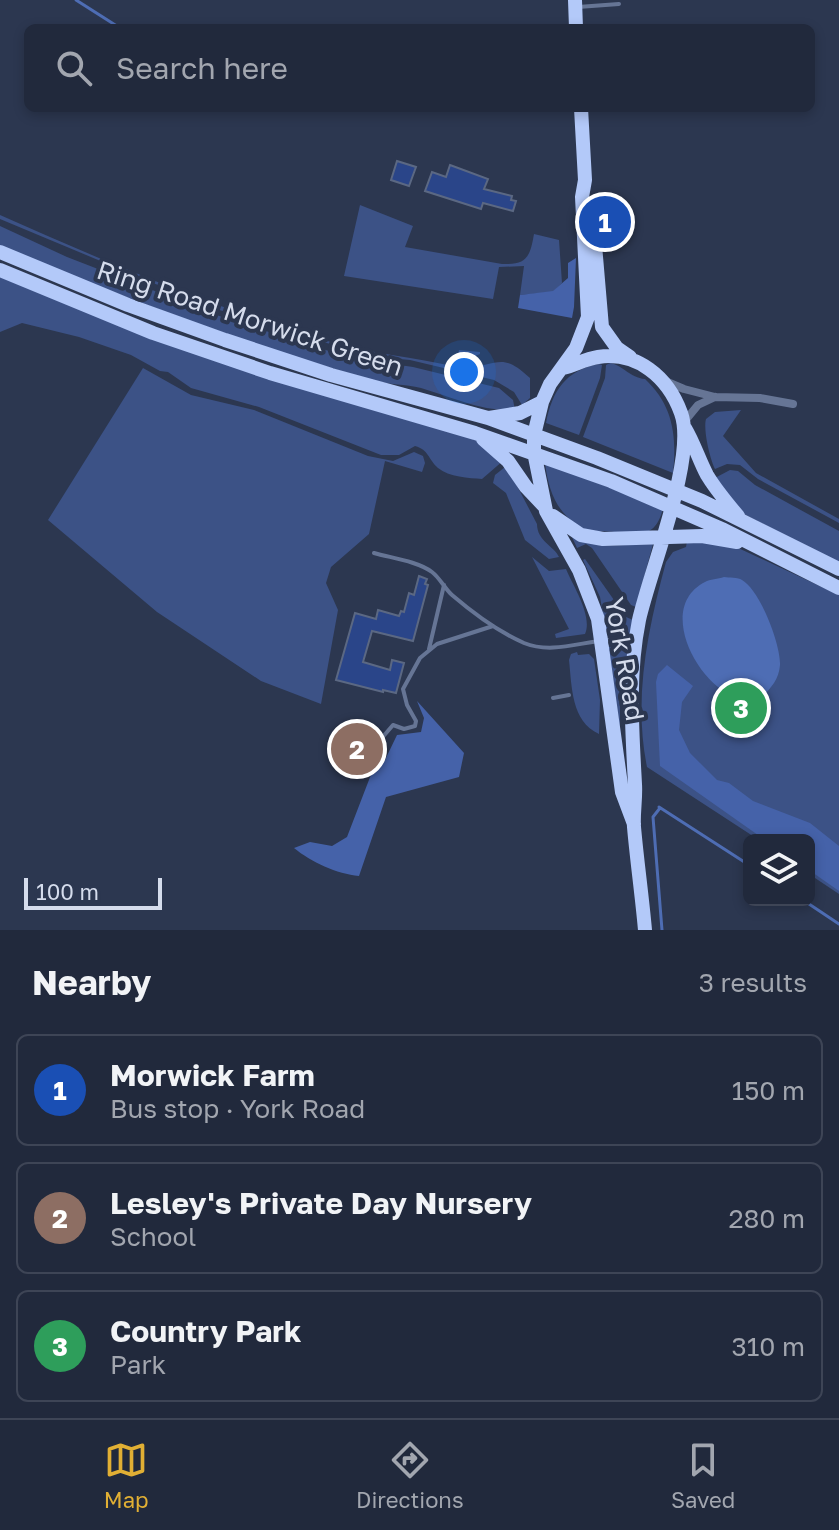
<!DOCTYPE html>
<meta charset="utf-8">
<style>
:root{--surface:#21293c;--page:#2d3547;--text:#f1f3f6;--muted:#a2a6af;--line:#3e4556;--accent:#e1af34}
body{margin:0;font-family:"Golos Text",sans-serif;background:var(--page);color:var(--text)}
.controls{position:absolute;right:24px;bottom:24px;display:grid;overflow:hidden;border-radius:12px;box-shadow:0 4px 12px #0003}
.controls button{width:72px;height:72px;display:grid;place-items:center;padding:0;border:0;border-bottom:2px solid var(--line);background:var(--surface);color:var(--text);font:40px sans-serif}
.scale{position:absolute;left:24px;bottom:20px;width:138px;box-sizing:border-box;padding-left:8px;border:4px solid #d5dcec;border-top:0;font-size:22px;line-height:28px;white-space:nowrap;color:#d5dcec;-webkit-text-stroke:6px #2c3750;paint-order:stroke}
.you{position:absolute;left:464px;top:372px;width:28px;height:28px;margin:-20px;border:6px solid #fff;border-radius:50%;background:#1a73e8;box-shadow:0 0 0 12px #1a73e833}
.badge{display:grid;place-items:center;width:52px;height:52px;border-radius:50%;background:var(--accent);color:#fff;font-size:26px;font-weight:700}
.pin{position:absolute;translate:-50% -50%;border:4px solid #fff;box-shadow:0 2px 8px #0006}
.list{margin:0;padding:0;list-style:none}
h2{display:flex;justify-content:space-between;align-items:center;height:104px;margin:0;padding:0 32px;font-size:34px}
h2 small{font-size:26px;font-weight:400;color:var(--muted)}
.list li{display:grid;grid-template-columns:52px 1fr auto;gap:24px;align-items:center;box-sizing:border-box;height:112px;margin:0 16px 16px;padding:0 16px;border:2px solid var(--line);border-radius:12px}
.list b{display:block;font-size:30px;white-space:nowrap}
.list p{margin:0;font-size:26px;white-space:nowrap;color:var(--muted)}
.list em{font-size:26px;font-style:normal;color:var(--muted)}
.icon{flex:none;width:44px;height:44px;fill:none;stroke:currentColor;stroke-width:2;stroke-linecap:round;stroke-linejoin:round}
.map{position:relative;flex:none;width:839px;height:930px;overflow:hidden}
.search{position:absolute;background:var(--surface);box-shadow:0 4px 12px #0003;left:24px;right:24px;top:24px;height:88px;display:flex;align-items:center;gap:20px;box-sizing:border-box;padding:0 28px;border-radius:12px;color:var(--muted);font-size:30px}
.sheet{height:488px;background:var(--surface)}
nav{display:flex;justify-content:space-around;align-items:center;box-sizing:border-box;height:112px;border-top:2px solid var(--line);background:var(--surface);font-size:22px;color:var(--muted)}
nav a{display:grid;justify-items:center;gap:4px}
nav .on{color:var(--accent)}
.map>svg:first-child{display:block}
</style>
<div class="map">
<svg width="839" height="930" viewBox="0 0 839 930">
<rect width="100%" height="100%" fill="#2c3750"/>
<path fill="#3c5286" d="M 360,205 L 413,226 L 405,247 L 502,264 C 527,265 530,257 534,234 L 559,240 L 562,283 L 553,292 L 520,295 L 524,266 L 499,267 L 493,299 L 344,276 Z
M 0,215 C 108,263 217,309 331,342 C 372,354 414,357 456,367 L 459,350 L 480,352 L 480,354 L 462,361 L 463,367 C 499,367 500,350 530,378 L 530,398 L 522,405 L 514,392 L 494,380 L 410,360 L 369,356 L 213,308 L 0,219 Z
M 0,226 L 67,257 L 222,317 L 351,358 L 413,367 L 499,388 L 513,400 L 515,410 C 483,412 452,397 421,388 C 405,384 389,385 373,380 C 245,344 122,297 0,246 Z
M 0,276 L 476,439 L 504,460 L 482,479 C 469,478 449,477 438,468 C 428,459 429,450 415,446 L 399,455 L 381,455 L 259,407 L 191,388 L 168,372 L 160,371 L 131,355 L 79,337 L 22,323 L 0,332 Z
M 610,363 C 623,365 630,378 645,379 C 673,405 677,436 673,473 L 583,437 L 605,378 L 606,365 Z
M 599,364 L 602,365 L 600,378 L 579,435 L 546,423 C 552,391 566,370 599,364 Z
M 143,368 L 191,395 L 254,410 L 368,456 L 393,461 L 414,452 L 423,456 L 425,463 L 422,472 L 385,461 L 369,534 L 331,567 L 326,583 L 338,610 L 321,704 L 261,681 L 157,612 L 48,520 Z
M 741,410 L 723,436 L 756,473 L 839,519 L 839,523 L 758,479 L 740,465 L 727,464 L 715,469 C 710,459 703,430 706,419 L 715,412 Z
M 545,463 L 663,508 C 653,553 617,524 593,533 C 560,520 549,496 545,463 Z
M 505,467 L 514,480 L 537,524 C 537,541 554,546 559,557 L 549,559 L 525,540 L 506,493 L 493,483 L 495,475 Z
M 730,470 L 738,471 L 755,485 L 839,531 L 839,564 L 744,514 L 733,505 L 713,479 Z
M 572,537 L 602,546 L 653,544 L 636,607 L 631,605 L 592,548 L 586,544 L 577,548 Z
M 687,541 L 711,541 L 736,547 L 839,595 L 839,894 L 809,874 L 809,840 L 759,840 L 647,767 C 633,698 648,629 666,562 L 673,552 L 686,547 Z
M 532,557 L 549,571 L 566,569 C 573,586 593,616 585,634 L 556,638 L 555,634 L 569,629 Z
M 585,559 L 626,617 L 633,620 L 630,637 L 623,635 L 607,636 L 600,597 L 583,560 Z
M 621,645 L 629,652 L 620,689 L 620,730 L 608,647 Z
M 577,652 L 578,655 L 589,654 L 594,659 L 600,700 L 599,734 C 571,721 572,687 569,660 L 571,654 Z"/>
<path fill="#4562a9" d="M 576,258 L 574,307 L 572,318 L 518,308 L 520,295 L 553,291 L 568,278 L 568,263 Z
M 667,665 L 693,686 L 682,702 L 679,730 L 690,753 L 717,780 L 729,783 L 753,801 L 810,823 L 839,846 L 839,891 L 809,870 L 809,840 L 765,840 L 660,766 L 656,682 L 658,674 Z
M 417,701 L 464,753 L 459,777 L 386,797 L 359,876 C 337,874 311,862 294,848 L 310,842 L 332,846 L 347,837 L 372,772 L 384,762 L 397,735 L 421,732 L 424,718 Z"/>
<path fill="#4e6db4" d="M 724,577 C 729,578 738,577 742,580 C 760,590 781,645 780,665 C 779,679 771,688 762,697 C 752,698 740,699 731,695 C 694,678 658,606 705,582 C 710,579 718,579 724,577 Z"/>
<g fill="none" stroke-linecap="round" stroke-linejoin="round">
<path stroke="#4e6db4" stroke-width="3" d="M 76,0 L 120,28
M 659,807 L 749,865
M 660,808 L 653,817 L 662,930
M 803,900 L 839,924"/>
</g>
<path fill="#2a4589" stroke="#5b6883" stroke-width="2" d="M 397,161 L 416,167 L 409,186 L 391,180 Z
M 450,165 L 488,179 L 484,189 L 512,196 L 511,200 L 516,201 L 513,211 L 483,203 L 481,209 L 425,191 L 432,172 L 446,177 Z
M 419,576 L 427,579 L 425,584 L 428,585 L 413,641 L 372,631 L 363,662 L 390,670 L 392,660 L 404,663 L 396,693 L 383,690 L 383,692 L 336,680 L 355,613 L 376,619 L 378,610 L 399,616 L 401,611 L 404,612 L 409,593 L 414,595 Z
M 356,732 L 372,736 L 363,765 L 343,759 L 350,738 L 354,739 Z"/>
<g fill="none" stroke-linecap="round" stroke-linejoin="round">
<path stroke="#667595" stroke-width="4" d="M 578,7 L 619,4
M 374,553 C 391,558 417,561 432,572 C 440,578 445,589 452,595 C 473,613 499,632 524,643 C 561,658 600,631 633,643
M 429,649 L 444,585
M 553,698 L 569,695
M 381,739 L 393,725 L 404,729 L 415,726 L 416,721 L 407,705 L 403,689 L 420,658 L 437,644 L 493,626"/>
<path stroke="#667595" stroke-width="8" d="M 665,381 L 684,389 L 715,397 L 760,398 L 793,404
M 684,422 L 698,405 L 715,397"/>
<path stroke="#b3c9f9" stroke-width="14" d="M 575,0 L 576,28
M 581,108 L 585,180 L 582,197 L 588,317 L 576,348 L 550,384 L 542,402 L 534,435 L 534,452 L 546,511 L 579,570 L 598,619 L 622,792 L 634,824
M 592,210 L 602,327 L 617,348 L 630,357
M 0,252 L 128,305 L 225,340 L 331,375 L 488,418 L 597,458 L 702,501 L 839,569
M 0,270 L 153,333 L 270,373 L 475,433 L 611,481 L 724,530 L 839,588
M 563,368 C 575,365 585,359 598,357 C 637,351 668,377 681,413 C 697,457 650,570 639,620 C 628,675 632,728 635,784 C 636,798 633,813 634,827 C 637,861 642,896 645,930
M 489,418 L 520,413 L 542,402
M 685,428 C 694,443 699,460 707,475 C 716,490 727,503 738,516
M 483,439 L 508,461 L 526,487 L 544,506
M 553,516 L 581,535 L 603,539 L 702,536 L 737,542"/>
</g>
<g text-anchor="middle" dominant-baseline="central" stroke-width="8" stroke-linejoin="round" paint-order="stroke">
<g font-size="26" fill="#d5dcec" stroke="#2c3750">
<text transform="translate(250 318) rotate(18)">Ring Road Morwick Green</text>
<text transform="translate(625 659) rotate(80)">York Road</text>
</g>
</g>
</svg>
<div class="controls">
<button><svg class="icon" aria-label="layers" viewBox="0 0 24 24"><path d="M12 4l9 5-9 5-9-5zM3 14l9 5 9-5"/></svg></button>
</div>
<div class="scale">100 m</div>
<div class="you"></div>
<div class="pin badge" style="left:605px;top:222px;background:#1a4fb4">1</div>
<div class="pin badge" style="left:357px;top:749px;background:#8d6e63">2</div>
<div class="pin badge" style="left:741px;top:708px;background:#2e9e5b">3</div>
<div class="search"><svg class="icon" aria-label="search" viewBox="0 0 24 24"><circle cx="10" cy="10" r="6"/><path d="M15 15l6 6"/></svg>Search here</div>
</div>
<section class="sheet">
<h2>Nearby<small>3 results</small></h2>
<ul class="list">
<li><span class="badge" style="background:#1a4fb4">1</span><div><b>Morwick Farm</b><p>Bus stop · York Road</p></div><em>150 m</em></li>
<li><span class="badge" style="background:#8d6e63">2</span><div><b>Lesley's Private Day Nursery</b><p>School</p></div><em>280 m</em></li>
<li><span class="badge" style="background:#2e9e5b">3</span><div><b>Country Park</b><p>Park</p></div><em>310 m</em></li>
</ul>
</section>
<nav>
<a class="on"><svg class="icon" aria-label="map" viewBox="0 0 24 24"><path d="M3 6l6-2 6 2 6-2v14l-6 2-6-2-6 2zM9 4v14M15 6v14"/></svg>Map</a>
<a><svg class="icon" aria-label="directions" viewBox="0 0 24 24"><path d="M12 3l9 9-9 9-9-9zM9 14v-3h6M13 9l2 2-2 2"/></svg>Directions</a>
<a><svg class="icon" aria-label="saved" viewBox="0 0 24 24"><path d="M7 4h10v16l-5-4-5 4z"/></svg>Saved</a>
</nav>
